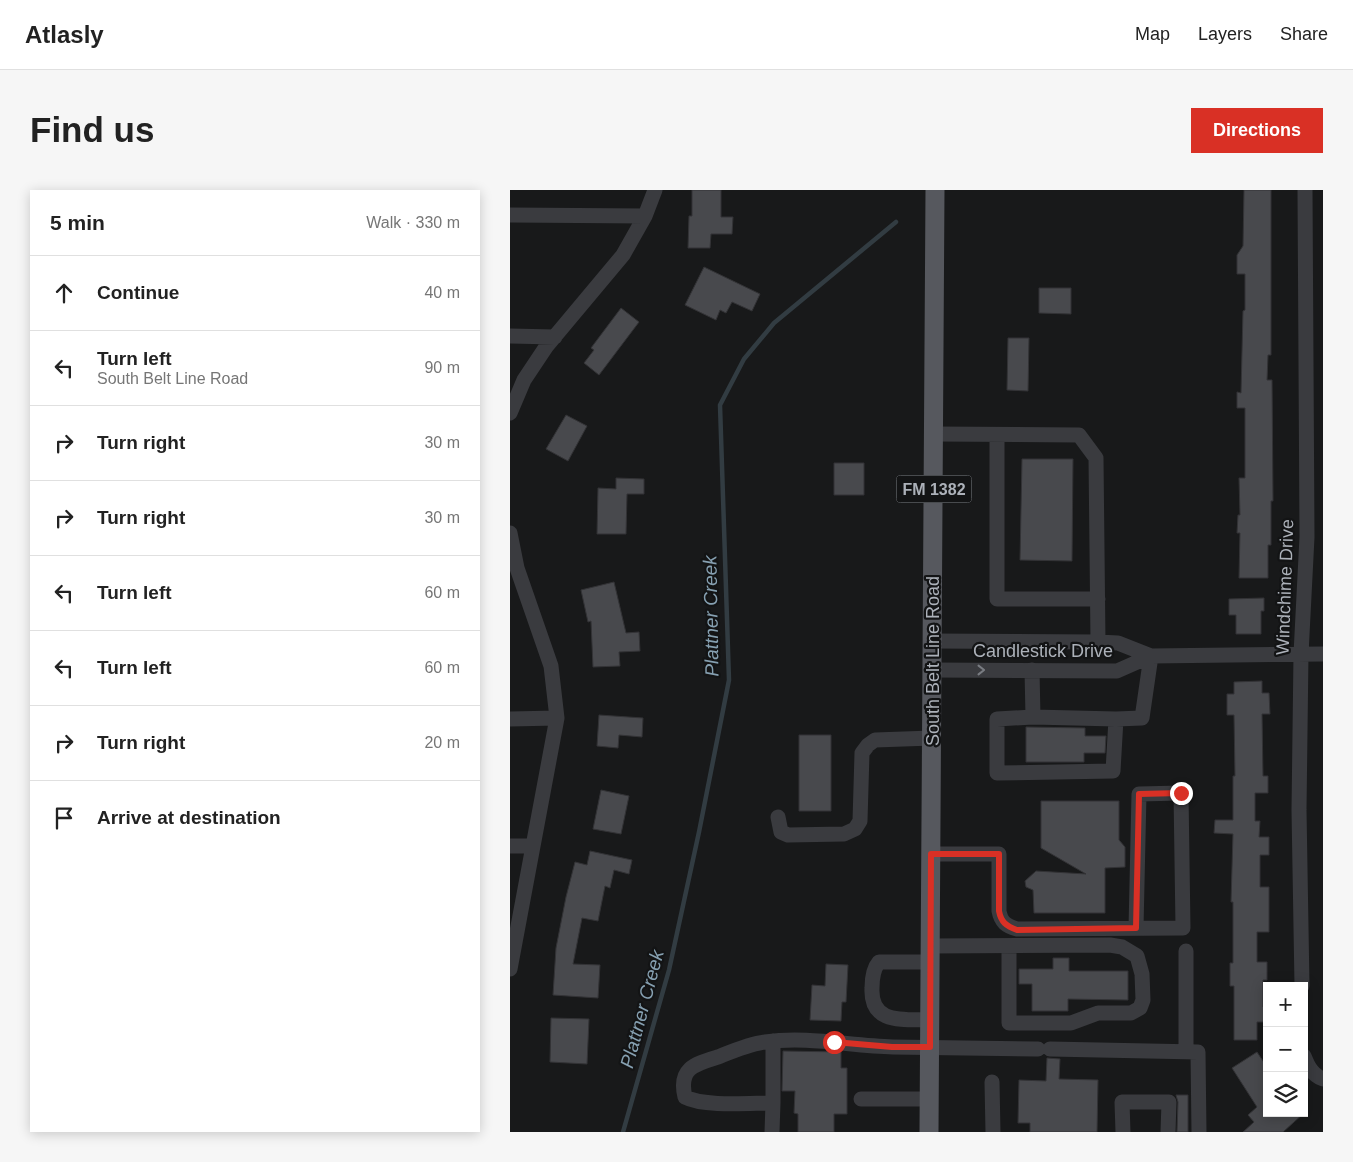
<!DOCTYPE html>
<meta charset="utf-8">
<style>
:root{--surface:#fff;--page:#f6f6f6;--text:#222;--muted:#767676;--line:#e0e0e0;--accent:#d93025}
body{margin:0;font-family:Helvetica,sans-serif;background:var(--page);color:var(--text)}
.controls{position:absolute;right:15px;bottom:15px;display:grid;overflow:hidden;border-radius:0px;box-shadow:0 2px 12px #0003}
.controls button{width:45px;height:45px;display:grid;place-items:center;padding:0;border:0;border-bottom:1px solid var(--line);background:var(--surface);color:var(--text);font:25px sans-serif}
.stop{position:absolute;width:15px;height:15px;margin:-11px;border:4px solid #d93025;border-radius:50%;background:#fff}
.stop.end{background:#d93025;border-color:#fff;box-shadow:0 1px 5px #0008}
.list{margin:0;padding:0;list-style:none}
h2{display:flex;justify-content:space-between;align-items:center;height:65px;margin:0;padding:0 20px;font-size:21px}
h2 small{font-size:16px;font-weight:400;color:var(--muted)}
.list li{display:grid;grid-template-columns:32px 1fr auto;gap:15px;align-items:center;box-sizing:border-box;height:75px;padding:0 20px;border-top:1px solid var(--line)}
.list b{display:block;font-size:19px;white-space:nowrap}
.list p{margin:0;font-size:16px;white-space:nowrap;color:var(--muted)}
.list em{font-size:16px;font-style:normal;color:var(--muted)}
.icon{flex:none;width:28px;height:28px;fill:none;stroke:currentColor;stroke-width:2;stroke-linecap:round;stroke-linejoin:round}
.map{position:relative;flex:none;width:813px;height:942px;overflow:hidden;border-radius:0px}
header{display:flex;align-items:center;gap:30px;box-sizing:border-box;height:70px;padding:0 25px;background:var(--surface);border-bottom:1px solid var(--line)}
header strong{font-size:24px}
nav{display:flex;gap:28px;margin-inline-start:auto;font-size:18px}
.intro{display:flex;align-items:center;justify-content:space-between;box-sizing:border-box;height:120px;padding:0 30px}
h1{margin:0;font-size:35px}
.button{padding:12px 22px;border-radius:0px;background:var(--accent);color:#fff;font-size:18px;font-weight:700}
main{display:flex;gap:30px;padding:0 30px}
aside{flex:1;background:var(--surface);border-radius:0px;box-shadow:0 2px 12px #0003}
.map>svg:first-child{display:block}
</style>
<header>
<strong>Atlasly</strong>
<nav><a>Map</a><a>Layers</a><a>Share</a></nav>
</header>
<div class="intro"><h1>Find us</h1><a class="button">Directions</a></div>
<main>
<aside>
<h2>5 min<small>Walk · 330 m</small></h2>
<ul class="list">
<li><svg class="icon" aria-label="ahead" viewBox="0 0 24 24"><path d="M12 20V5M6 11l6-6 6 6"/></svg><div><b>Continue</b></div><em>40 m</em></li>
<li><svg class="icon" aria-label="left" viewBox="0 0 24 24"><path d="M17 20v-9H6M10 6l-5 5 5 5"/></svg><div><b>Turn left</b><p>South Belt Line Road</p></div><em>90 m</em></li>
<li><svg class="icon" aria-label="right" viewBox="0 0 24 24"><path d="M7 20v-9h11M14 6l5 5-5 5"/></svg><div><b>Turn right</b></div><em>30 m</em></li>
<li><svg class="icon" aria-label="right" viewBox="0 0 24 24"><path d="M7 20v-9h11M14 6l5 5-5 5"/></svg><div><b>Turn right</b></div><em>30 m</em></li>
<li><svg class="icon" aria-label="left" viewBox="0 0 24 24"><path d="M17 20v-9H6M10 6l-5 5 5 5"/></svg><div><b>Turn left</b></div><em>60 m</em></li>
<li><svg class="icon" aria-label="left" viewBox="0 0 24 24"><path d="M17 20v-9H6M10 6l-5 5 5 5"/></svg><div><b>Turn left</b></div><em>60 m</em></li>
<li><svg class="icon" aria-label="right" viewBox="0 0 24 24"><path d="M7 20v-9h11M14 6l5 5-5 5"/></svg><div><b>Turn right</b></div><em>20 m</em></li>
<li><svg class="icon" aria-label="arrive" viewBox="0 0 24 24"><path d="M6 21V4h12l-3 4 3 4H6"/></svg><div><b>Arrive at destination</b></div></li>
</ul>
</aside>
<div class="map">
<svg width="813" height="942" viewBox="0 0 813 942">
<rect width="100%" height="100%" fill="#18191a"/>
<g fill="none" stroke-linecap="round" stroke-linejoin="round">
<path stroke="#323c42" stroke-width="4.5" d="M 113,942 L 159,780 L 189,642 L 219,490 L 210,215 L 234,169 L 264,133 L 386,32"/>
</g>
<path fill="#48494d" stroke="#333336" d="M 182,0 L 211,0 L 211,27 L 223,27 L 222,44 L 201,44 L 200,58 L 178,58 L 179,26 L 182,26 Z
M 734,0 L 761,0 L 761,165 L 758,165 L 757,190 L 762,190 L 763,311 L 761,311 L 761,355 L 758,355 L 758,388 L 729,388 L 730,343 L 727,343 L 728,325 L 730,325 L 729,288 L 735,288 L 735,218 L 727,218 L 727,202 L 731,203 L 733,121 L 735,120 L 735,84 L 727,84 L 727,65 L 733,56 Z
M 194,77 L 250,104 L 242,121 L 222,112 L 216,123 L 210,120 L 206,130 L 175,115 Z
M 529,98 L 561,98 L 561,124 L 529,123 Z
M 111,118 L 129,132 L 89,185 L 74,173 L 84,160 L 81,158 Z
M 498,148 L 519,148 L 518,201 L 497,200 Z
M 56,225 L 77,236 L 58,271 L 36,259 Z
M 512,269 L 563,269 L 562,371 L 510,370 Z
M 324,273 L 354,273 L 354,305 L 324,305 Z
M 106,288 L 134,289 L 134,304 L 117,304 L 116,344 L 87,344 L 88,298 L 106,299 Z
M 104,392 L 116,443 L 129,442 L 130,461 L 109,462 L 110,476 L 83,477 L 81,431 L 78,432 L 71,400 Z
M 754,408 L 754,421 L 751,421 L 751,444 L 726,444 L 726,425 L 719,425 L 719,409 Z
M 752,491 L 752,503 L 759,503 L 760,524 L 752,524 L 753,586 L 758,586 L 758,603 L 745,603 L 745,631 L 750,631 L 749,647 L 759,647 L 759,665 L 750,665 L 750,697 L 759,697 L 759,742 L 747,742 L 747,772 L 757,772 L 757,790 L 753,790 L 753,817 L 757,817 L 757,832 L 747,832 L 747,850 L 724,850 L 724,796 L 720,796 L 720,773 L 723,773 L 723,712 L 721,712 L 723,644 L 704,643 L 705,630 L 723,630 L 723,586 L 725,586 L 724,525 L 717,525 L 717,504 L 724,504 L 724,492 Z
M 89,525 L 133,528 L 132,547 L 109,545 L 108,558 L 87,556 Z
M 516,537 L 575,538 L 575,546 L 596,546 L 595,563 L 574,563 L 574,572 L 516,572 Z
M 289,545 L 321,545 L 321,621 L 289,621 Z
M 91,600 L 119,606 L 111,644 L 83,639 Z
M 531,611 L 609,611 L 609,650 L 615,657 L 615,677 L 595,678 L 595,723 L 524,723 L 523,700 L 516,697 L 515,691 L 526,681 L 576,684 L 531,658 Z
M 80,661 L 122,670 L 119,684 L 104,680 L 100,698 L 95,696 L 88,731 L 72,728 L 63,774 L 90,775 L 88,808 L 43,805 L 46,758 L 56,707 L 65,672 L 77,675 Z
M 543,768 L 559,768 L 559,781 L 618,781 L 618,810 L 558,809 L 558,821 L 522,821 L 522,794 L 509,794 L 509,779 L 543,779 Z
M 316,774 L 338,775 L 336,812 L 332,812 L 331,831 L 300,830 L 302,795 L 315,796 Z
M 41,828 L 79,829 L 77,874 L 40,872 Z
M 273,861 L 331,862 L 331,878 L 337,878 L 337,924 L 324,924 L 324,942 L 288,942 L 288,924 L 284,923 L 285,901 L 272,901 Z
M 747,862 L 757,877 L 757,923 L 794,923 L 773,942 L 733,942 L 744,932 L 738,925 L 747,917 L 722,878 Z
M 537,868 L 550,869 L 549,889 L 588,890 L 587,942 L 520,942 L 520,933 L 508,933 L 509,890 L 536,891 Z
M 666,905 L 678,905 L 678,942 L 667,942 L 668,912 Z"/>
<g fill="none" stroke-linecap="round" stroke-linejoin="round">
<path stroke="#3a3b3f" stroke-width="15" d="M 0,25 L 135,26
M 0,146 L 45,147
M 0,223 L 14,190 L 36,157 L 113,65 L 135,26 L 145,0
M 424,244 L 569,245 L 586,268 L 588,452
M 487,245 L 487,409 L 588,409
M 0,343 L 7,378 L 41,476 L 47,528 L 0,779
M 423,451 L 588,452 L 608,453 L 641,466 L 813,464
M 423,480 L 607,481 L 641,466
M 522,480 L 523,527 L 487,529 L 487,583 L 603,581 L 606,529 L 632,528 L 641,466
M 523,527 L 606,529
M 0,529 L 47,528
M 268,627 L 271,642 L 278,645 L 334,644 L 345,639 L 350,631 L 352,563 L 358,555 L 365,550 L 422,548
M 0,656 L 23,656
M 421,664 L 489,664 L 489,721 C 491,732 496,736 507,739 L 673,738 L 671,603 L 629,604 L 626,738
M 420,756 L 600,755 L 612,757 L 627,766 L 632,784 L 633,810 L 630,818 L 621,823 L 588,823 L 561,833 L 499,833 L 499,756
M 676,761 L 676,862
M 792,796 L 789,620 L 791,464 L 797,347 L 795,0
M 420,830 C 394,829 360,835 362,798 C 362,789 363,779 369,772 L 420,772
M 540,859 L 688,862 L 689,942
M 794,866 C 798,876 802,885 813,889
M 482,892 L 483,942
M 351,909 L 419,909
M 263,913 L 263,851
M 262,942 L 263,913 C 240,913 194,917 175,907 C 168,878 185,874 208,867 C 223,861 239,854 255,852 C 298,846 340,856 383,857 C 432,858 480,858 528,859
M 613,942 L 612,912 L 659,912 L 658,942"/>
<path stroke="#56585e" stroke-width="19" d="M 419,942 L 425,0"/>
</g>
<defs><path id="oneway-chevron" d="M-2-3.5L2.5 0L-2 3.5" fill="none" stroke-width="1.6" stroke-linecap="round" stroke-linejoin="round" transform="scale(1.25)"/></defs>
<use stroke="#797c82" href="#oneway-chevron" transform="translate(471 480)"/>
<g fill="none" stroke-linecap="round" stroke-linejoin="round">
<path stroke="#d93025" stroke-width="6" d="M 324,852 L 382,857 L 420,857 L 421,664 L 489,664 L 489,721 C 491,732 496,736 507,740 L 626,738 L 629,604 L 671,603"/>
</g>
<g text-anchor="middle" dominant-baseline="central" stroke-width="4.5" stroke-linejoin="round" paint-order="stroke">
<rect fill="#131415" stroke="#7e8288" stroke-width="1" x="386.5" y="285.5" width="75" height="27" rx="4"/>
<g font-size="16" font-weight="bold" fill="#acb1b9">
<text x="424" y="299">FM 1382</text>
</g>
<g font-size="18" fill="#acb1b9" stroke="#131415">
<text transform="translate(775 397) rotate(-88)">Windchime Drive</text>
<text x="533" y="461">Candlestick Drive</text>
<text transform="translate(423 471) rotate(-90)">South Belt Line Road</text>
</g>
<g font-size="19" font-style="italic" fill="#86a0b1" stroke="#131415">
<text transform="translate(201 426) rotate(-91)">Plattner Creek</text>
<text transform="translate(132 819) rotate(-75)">Plattner Creek</text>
</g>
</g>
</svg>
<div class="controls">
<button>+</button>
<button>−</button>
<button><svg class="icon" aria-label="layers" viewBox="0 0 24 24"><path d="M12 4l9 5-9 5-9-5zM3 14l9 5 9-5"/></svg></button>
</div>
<div class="stop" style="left:324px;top:852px"></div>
<div class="stop end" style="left:671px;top:603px"></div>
</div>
</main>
